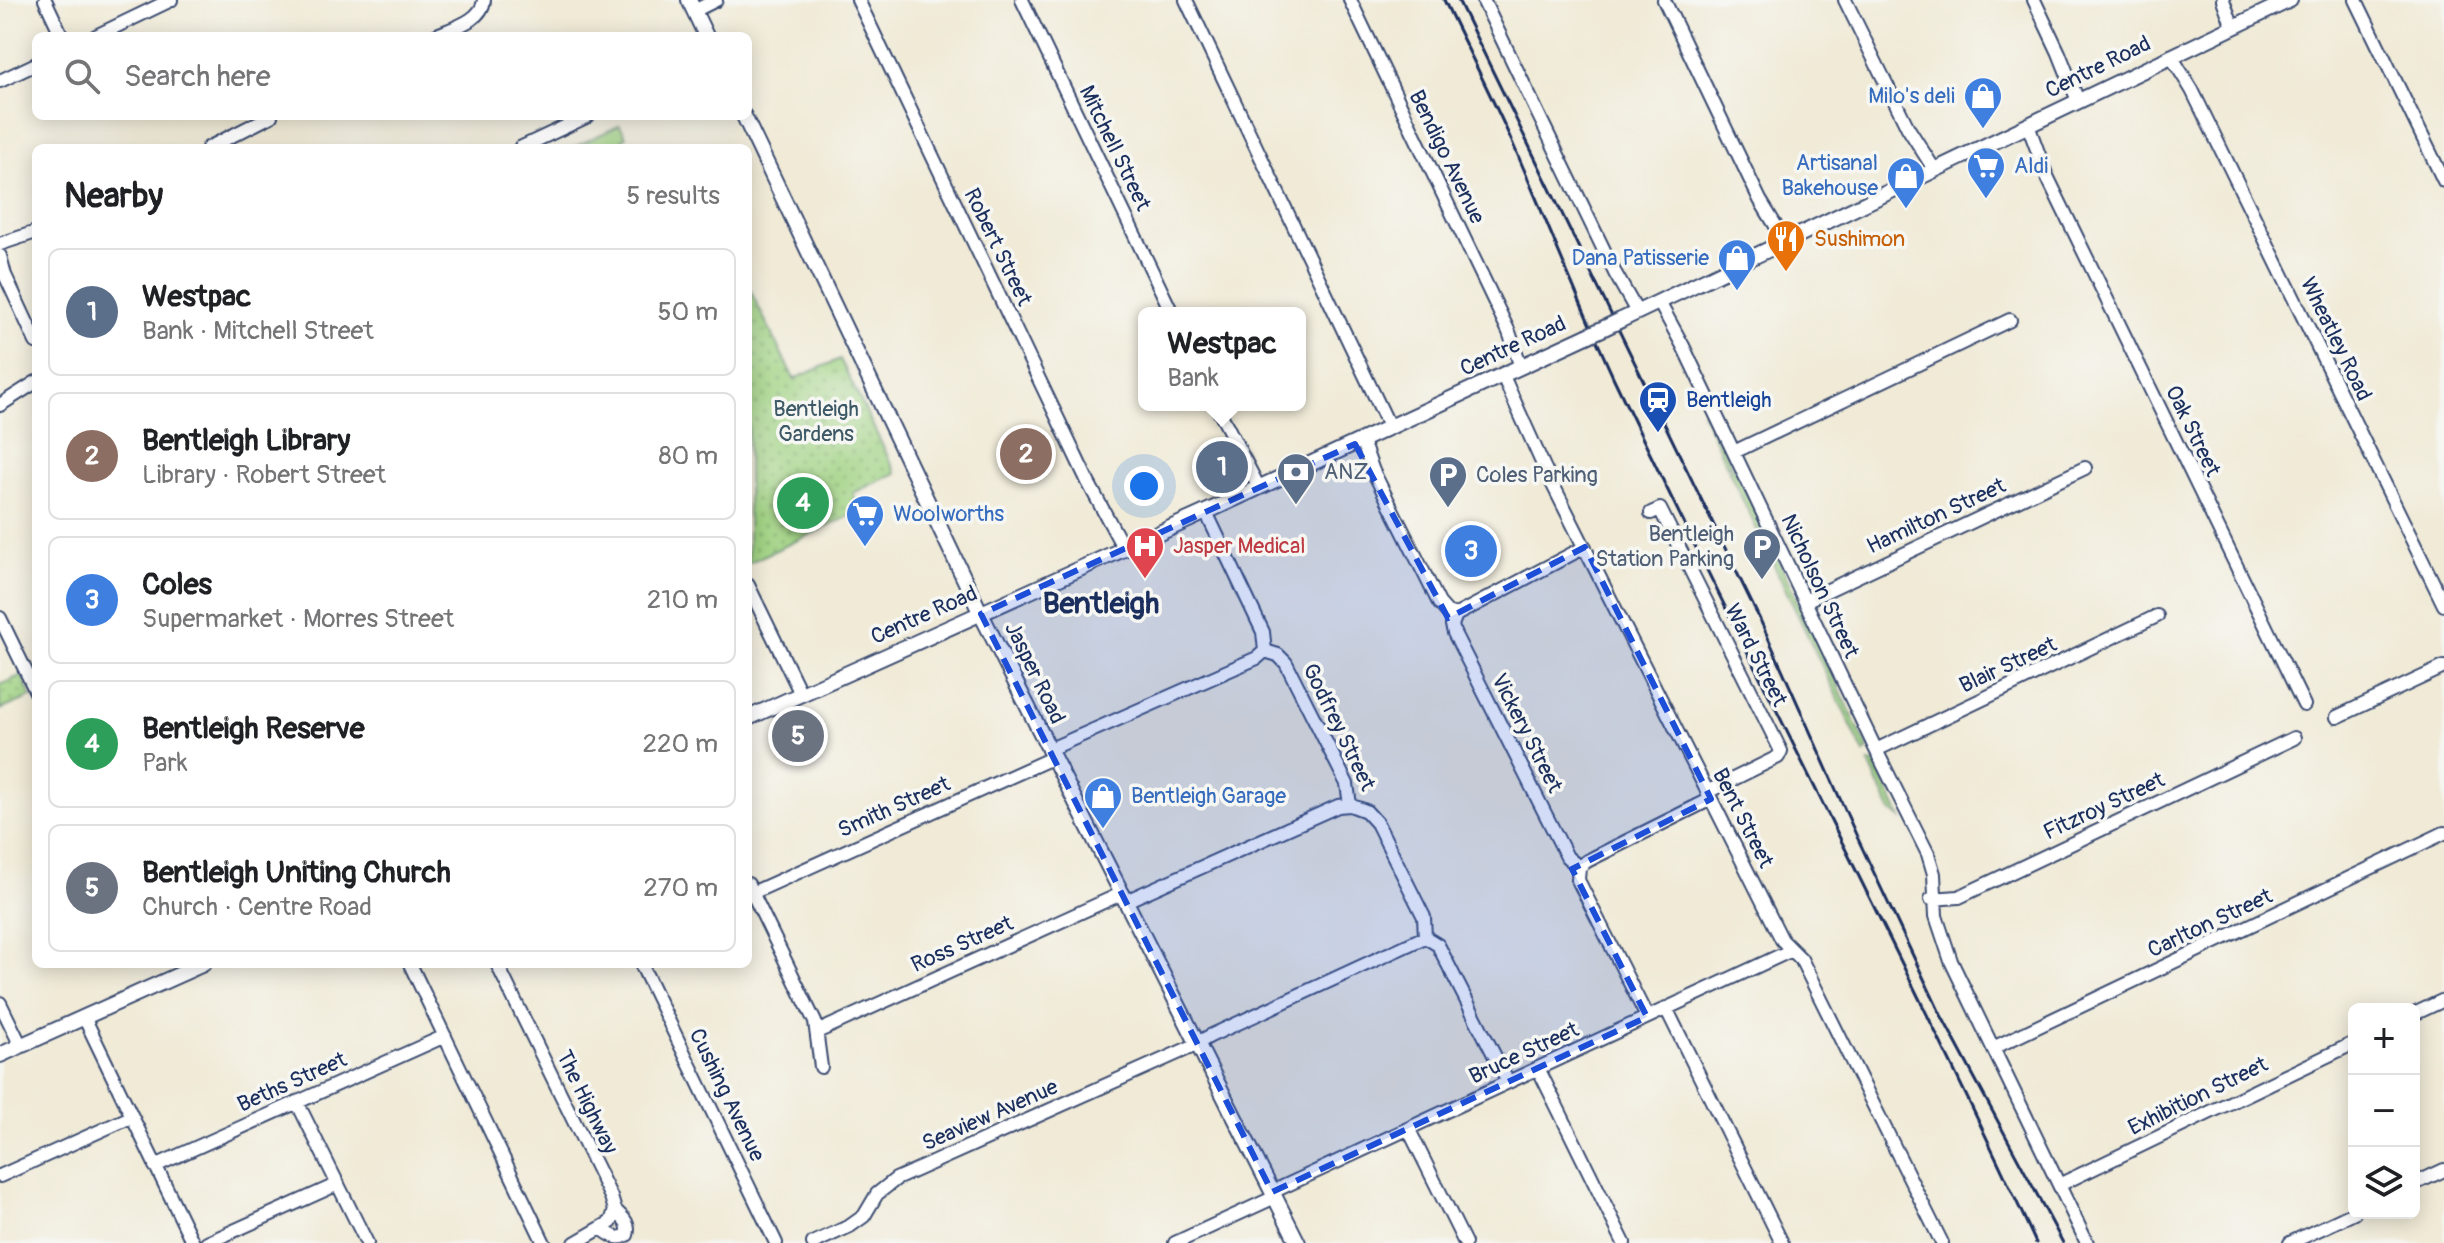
<!DOCTYPE html>
<meta charset="utf-8">
<style>
:root{--surface:#fff;--page:#f2f2f2;--text:#202124;--muted:#757577;--line:#e0e0e0;--accent:#c8321e}
body{margin:0;font-family:Pangolin,sans-serif;background:var(--page);color:var(--text)}
.controls{position:absolute;right:24px;bottom:24px;display:grid;overflow:hidden;border-radius:12px;box-shadow:0 4px 20px #0003}
.controls button{width:72px;height:72px;display:grid;place-items:center;padding:0;border:0;border-bottom:2px solid var(--line);background:var(--surface);color:var(--text);font:40px sans-serif}
.you{position:absolute;left:1144px;top:486px;width:28px;height:28px;margin:-20px;border:6px solid #fff;border-radius:50%;background:#1a73e8;box-shadow:0 0 0 12px #1a73e833}
.badge{display:grid;place-items:center;width:52px;height:52px;border-radius:50%;background:var(--accent);color:#fff;font-size:26px;font-weight:700}
.pin{position:absolute;translate:-50% -50%;border:4px solid #fff;box-shadow:0 2px 8px #0006}
.popup{position:absolute;left:1138px;top:307px;width:168px;height:104px;box-sizing:border-box;display:grid;place-content:center;border-radius:12px;background:var(--surface);filter:drop-shadow(0 2px 6px #0005);font-size:26px;white-space:nowrap;color:var(--muted)}
.popup b{font-size:30px;color:var(--text)}
.popup::after{content:'';position:absolute;left:50%;top:100%;margin-left:-16px;border:16px solid transparent;border-top-color:var(--surface)}
.list{margin:0;padding:0;list-style:none}
h2{display:flex;justify-content:space-between;align-items:center;height:104px;margin:0;padding:0 32px;font-size:34px}
h2 small{font-size:26px;font-weight:400;color:var(--muted)}
.list li{display:grid;grid-template-columns:52px 1fr auto;gap:24px;align-items:center;box-sizing:border-box;height:128px;margin:0 16px 16px;padding:0 16px;border:2px solid var(--line);border-radius:12px}
.list b{display:block;font-size:30px;white-space:nowrap}
.list p{margin:0;font-size:26px;white-space:nowrap;color:var(--muted)}
.list em{font-size:26px;font-style:normal;color:var(--muted)}
.icon{flex:none;width:44px;height:44px;fill:none;stroke:currentColor;stroke-width:2;stroke-linecap:round;stroke-linejoin:round}
.map{position:relative;flex:none;width:2444px;height:1243px;overflow:hidden}
.search{position:absolute;background:var(--surface);box-shadow:0 4px 20px #0003;left:32px;top:32px;width:720px;height:88px;display:flex;align-items:center;gap:20px;box-sizing:border-box;padding:0 28px;border-radius:12px;color:var(--muted);font-size:30px}
.panel{position:absolute;background:var(--surface);box-shadow:0 4px 20px #0003;left:32px;top:144px;width:720px;height:824px;border-radius:12px}
.map>svg:first-child{display:block}
</style>
<div class="map">
<svg width="2444" height="1243" viewBox="0 0 2444 1243">
<defs>
<pattern id="park-dots" width="8" height="8" patternUnits="userSpaceOnUse" patternTransform="scale(2)"><rect width="8" height="8" fill="#9ed180"/><path d="M2 2h.1M6 6h.1" fill="none" stroke="#80aa6c" stroke-width="1.8" stroke-linecap="round"/></pattern>
</defs>
<rect width="100%" height="100%" fill="#f6f6f2"/>
<filter id="ink" filterUnits="userSpaceOnUse"><feTurbulence type="fractalNoise" baseFrequency=".0125" numOctaves="2"/><feDisplacementMap in="SourceGraphic" scale="16" xChannelSelector="R" yChannelSelector="G"/><feConvolveMatrix kernelMatrix="1 2 1 2 8 2 1 2 1" color-interpolation-filters="sRGB"/></filter>
<filter id="wash" filterUnits="userSpaceOnUse"><feTurbulence type="fractalNoise" baseFrequency=".006" numOctaves="4" result="noise"/><feDisplacementMap in="SourceGraphic" scale="32" xChannelSelector="R" yChannelSelector="G"/><feGaussianBlur stdDeviation="1.8" result="paint"/><feColorMatrix in="noise" values="0 0 0 0 0 0 0 0 0 0 0 0 0 0 0 0 0 1.4 0 .05"/><feComposite in="paint" operator="in"/></filter>
<g filter="url(#wash)">
<rect width="100%" height="100%" fill="#f0ead6"/>
<path fill="#9ed180" stroke="#5c806f" stroke-width="2" d="M 620,125 L 626,137 L 622,139 L 626,148 L 572,148 Z
M 1702,412 L 1708,412 L 1731,465 L 1727,466 Z
M 1734,467 L 1868,749 L 1864,753 L 1728,469 Z
M 1869,763 L 1875,763 L 1901,818 L 1891,811 Z"/>
<path fill="url(#park-dots)" stroke="#5c806f" stroke-width="2" d="M 748,286 L 794,379 L 840,359 L 896,473 L 853,493 L 861,511 L 748,563 Z
M 22,675 L 31,697 L 0,710 L 0,685 Z"/>
</g>
<g filter="url(#ink)">
<g fill="none" stroke-linecap="round" stroke-linejoin="round">
<defs>
<path id="minor" d="M 45,0 L 62,36
M 858,0 L 1088,482 L 1124,549
M 1022,0 L 1172,313
M 1186,0 L 1390,428
M 1350,0 L 1509,332 L 1521,367
M 1483,0 L 1615,273 L 1637,312
M 1664,0 L 1760,200 L 1785,241
M 1845,0 L 1908,128 L 1934,169
M 2034,0 L 2059,53 L 2078,101
M 2223,0 L 2233,27
M 2356,0 L 2444,181
M 694,11 L 716,0
M 96,36 L 171,0
M 435,36 C 452,28 482,21 484,0
M 2171,56 L 2192,90 L 2444,605
M 0,81 L 36,64
M 2028,125 L 2046,174 L 2304,705
M 208,148 L 271,116
M 520,148 L 588,116
M 0,244 L 36,232
M 0,256 L 5,275 L 36,342
M 1659,302 L 1683,346 L 1876,750 L 1928,854 L 1934,874 L 1936,916 L 1951,961 L 2087,1243
M 1503,376 L 1544,467 L 1782,940 L 1801,959 L 1942,1243
M 0,405 L 36,382
M 1216,405 L 1259,488
M 1362,441 L 1373,471 L 1439,603 L 1447,612 L 1456,615
M 1734,452 L 2010,320
M 1206,512 L 1263,632 L 1265,651 L 1278,655 L 1286,663 L 1347,784 L 1350,805 L 1366,811 L 1377,823 L 1424,917 L 1425,937 L 1438,945 L 1508,1082
M 1651,513 L 1660,509 L 1781,751 L 1778,757 L 1707,792
M 748,585 L 801,694
M 1805,601 L 2085,468
M 1456,615 L 1452,625 L 1454,633 L 1567,857 L 1579,867 L 1578,880 L 1647,1017
M 1456,615 L 1585,547
M 0,618 L 36,692
M 2337,717 L 2444,667
M 1048,750 L 1257,658 L 1265,651
M 1876,750 L 2157,616
M 1579,867 L 1587,861 L 1711,799
M 748,884 L 815,1022 L 821,1067
M 752,893 L 1052,758
M 1931,899 L 1959,897 L 2294,738
M 1126,901 L 1338,806 L 1350,805
M 410,964 L 544,1243
M 497,964 L 611,1197 L 615,1210 L 611,1222 L 575,1243
M 641,964 L 776,1243
M 0,1003 L 21,1046
M 1666,1008 L 1782,1243
M 2414,1014 L 2444,1000
M 84,1017 L 193,1243
M 817,1032 L 1123,893
M 1993,1048 L 2444,833
M 1538,1068 L 1624,1243
M 297,1102 L 367,1243
M 1409,1130 L 1465,1243
M 155,1166 L 445,1036
M 0,1176 L 131,1117
M 2414,1184 L 2444,1170
M 2059,1185 L 2354,1043
M 1272,1192 L 1792,950
M 602,1229 C 611,1235 617,1241 627,1235 C 631,1223 622,1217 615,1210
M 207,1243 L 338,1184
M 813,1243 L 850,1226 L 864,1216 L 877,1194 L 896,1179 L 1189,1048 L 1210,1036 L 1425,937
M 1175,1243 L 1275,1197
M 2290,1243 L 2354,1213"/>
<path id="major" d="M 689,0 L 706,36
M 744,116 L 981,614 L 1298,1243
M 1621,320 L 2290,0
M 748,718 L 1206,512 L 1587,336
M 0,1055 L 203,964"/>
</defs>
<use href="#minor" stroke="#3b4b70" stroke-width="16"/>
<use href="#major" stroke="#3b4b70" stroke-width="18"/>
<use href="#minor" stroke="#fff" stroke-width="12"/>
<use href="#major" stroke="#fff" stroke-width="14"/>
<path stroke="#1b2f5e" stroke-width="3" d="M 1444,0 C 1467,48 1491,95 1513,144 C 1547,222 1578,301 1614,379 C 1752,668 1901,952 2036,1243
M 1458,0 L 1762,624 L 1858,839 L 1941,1015 L 2063,1243"/>
<defs>
<path id="major-bridge" d="M 1587,336 L 1621,320"/>
</defs>
<use href="#major-bridge" stroke="#3b4b70" stroke-width="18" stroke-linecap="butt"/>
<use href="#major-bridge" stroke="#fff" stroke-width="14"/>
</g>
</g>
<path fill="#1d4ed8" fill-opacity="0.2" stroke="#1d4ed8" stroke-width="6" stroke-dasharray="16 10" stroke-linejoin="round" d="M 1355,444 L 1448,618 L 1585,547 L 1711,799 L 1572,869 L 1647,1017 L 1272,1192 L 981,614 Z"/>
<defs>
<symbol id="shop-pin" viewBox="-11 -11 22 30"><path d="M0 17L-7.5 6A9.5 9.5 0 1 1 7.5 6Z" fill="#3f7fe0" stroke="#f6f6f2"/><path d="M-5-2.5h2.3a2.7 3.5 0 0 1 5.4 0H5L5.5 6h-11ZM-1.5-2.5h3a1.5 2.3 0 0 0-3 0Z" fill="#fff"/></symbol>
<symbol id="supermarket-pin" viewBox="-11 -11 22 30"><path d="M0 17L-7.5 6A9.5 9.5 0 1 1 7.5 6Z" fill="#3f7fe0" stroke="#f6f6f2"/><path d="M-6-5.5h2.5l.6 2H6L4.5 2H-2.5L-4.4-4H-6ZM-1.5 3.2a1.3 1.3 0 1 0 .1 0ZM3 3.2a1.3 1.3 0 1 0 .1 0Z" fill="#fff"/></symbol>
<symbol id="restaurant-pin" viewBox="-11 -11 22 30"><path d="M0 17L-7.5 6A9.5 9.5 0 1 1 7.5 6Z" fill="#e8710a" stroke="#f6f6f2"/><path d="M-5-6h1v4h1v-4h1v4h1v-4h1v5L-1.5 .5V6h-2V.5L-5-1ZM5-6V6H3V1.5H1.5Q1.5-4 5-6Z" fill="#fff"/></symbol>
<symbol id="station-pin" viewBox="-11 -11 22 30"><path d="M0 17L-7.5 6A9.5 9.5 0 1 1 7.5 6Z" fill="#1a4fb4" stroke="#f6f6f2"/><path d="M-3-6H3Q5-6 5-4V2Q5 4 3 4L4.5 6H3L1.5 4h-3L-3 6H-4.5L-3 4Q-5 4-5 2V-4Q-5-6-3-6ZM-3.5-4v3h7v-3ZM-3.5 1v1.5H-2V1ZM2 1v1.5H3.5V1Z" fill="#fff"/></symbol>
<symbol id="bank-pin" viewBox="-11 -11 22 30"><path d="M0 17L-7.5 6A9.5 9.5 0 1 1 7.5 6Z" fill="#5c6f8a" stroke="#f6f6f2"/><path d="M-6-4H6V4H-6ZM0-2.3a2.3 2.3 0 1 0 0 4.6a2.3 2.3 0 1 0 0-4.6Z" fill="#fff"/></symbol>
<symbol id="parking-pin" viewBox="-11 -11 22 30"><path d="M0 17L-7.5 6A9.5 9.5 0 1 1 7.5 6Z" fill="#5c6f8a" stroke="#f6f6f2"/><path d="M-3.5-5.5H1a3.5 3.5 0 0 1 0 7H-1V5.5H-3.5ZM-1-3.4V-.6H.8a1.4 1.4 0 0 0 0-2.8Z" fill="#fff"/></symbol>
<symbol id="hospital-pin" viewBox="-11 -11 22 30"><path d="M0 17L-7.5 6A9.5 9.5 0 1 1 7.5 6Z" fill="#e0444e" stroke="#f6f6f2"/><path d="M-5-5h3v3.5h4V-5h3V5h-3V1.5h-4V5h-3Z" fill="#fff"/></symbol>
</defs>
<g fill-rule="evenodd">
<use href="#shop-pin" x="1961" y="74" width="44" height="60"/>
<use href="#supermarket-pin" x="1964" y="144" width="44" height="60"/>
<use href="#shop-pin" x="1884" y="154" width="44" height="60"/>
<use href="#restaurant-pin" x="1764" y="217" width="44" height="60"/>
<use href="#shop-pin" x="1715" y="236" width="44" height="60"/>
<use href="#station-pin" x="1636" y="378" width="44" height="60"/>
<use href="#bank-pin" x="1274" y="450" width="44" height="60"/>
<use href="#parking-pin" x="1426" y="453" width="44" height="60"/>
<use href="#supermarket-pin" x="843" y="492" width="44" height="60"/>
<use href="#hospital-pin" x="1123" y="524" width="44" height="60"/>
<use href="#parking-pin" x="1740" y="525" width="44" height="60"/>
<use href="#shop-pin" x="1081" y="774" width="44" height="60"/>
</g>
<g text-anchor="middle" dominant-baseline="central" stroke-width="7" stroke-linejoin="round" paint-order="stroke">
<g font-size="22" fill="#1b2f5e" stroke="#f6f6f2">
<text transform="translate(2098 67) rotate(-26)">Centre Road</text>
<text transform="translate(1115 148) rotate(64)">Mitchell Street</text>
<text transform="translate(1447 157) rotate(64)">Bendigo Avenue</text>
<text transform="translate(998 247) rotate(64)">Robert Street</text>
<text transform="translate(2336 339) rotate(64)">Wheatley Road</text>
<text transform="translate(1513 346) rotate(-25)">Centre Road</text>
<text transform="translate(2193 431) rotate(64)">Oak Street</text>
<text transform="translate(1936 516) rotate(-25)">Hamilton Street</text>
<text transform="translate(1820 586) rotate(65)">Nicholson Street</text>
<text transform="translate(924 615) rotate(-24)">Centre Road</text>
<text transform="translate(1756 655) rotate(63)">Ward Street</text>
<text transform="translate(2008 665) rotate(-25)">Blair Street</text>
<text transform="translate(1035 673) rotate(64)">Jasper Road</text>
<text transform="translate(1339 727) rotate(64)">Godfrey Street</text>
<text transform="translate(1527 733) rotate(63)">Vickery Street</text>
<text transform="translate(2104 806) rotate(-25)">Fitzroy Street</text>
<text transform="translate(894 807) rotate(-24)">Smith Street</text>
<text transform="translate(1743 818) rotate(63)">Bent Street</text>
<text transform="translate(2210 923) rotate(-25)">Carlton Street</text>
<text transform="translate(962 944) rotate(-24)">Ross Street</text>
<text transform="translate(1524 1053) rotate(-25)">Bruce Street</text>
<text transform="translate(292 1082) rotate(-24)">Beths Street</text>
<text transform="translate(727 1095) rotate(64)">Cushing Avenue</text>
<text transform="translate(2198 1096) rotate(-26)">Exhibition Street</text>
<text transform="translate(587 1102) rotate(64)">The Highway</text>
<text transform="translate(990 1115) rotate(-24)">Seaview Avenue</text>
</g>
<g font-size="22" fill="#366cbe" stroke="#f6f6f2" text-anchor="end">
<text x="1955" y="96">Milo's deli</text>
<text x="1878" y="163">Artisanal<tspan x="1878" dy="25">Bakehouse</tspan></text>
<text x="2014" y="166" text-anchor="start">Aldi</text>
<text x="1709" y="258">Dana Patisserie</text>
<text x="893" y="514" text-anchor="start">Woolworths</text>
<text x="1131" y="796" text-anchor="start">Bentleigh Garage</text>
</g>
<g font-size="22" fill="#c56008" stroke="#f6f6f2" text-anchor="start">
<text x="1814" y="239">Sushimon</text>
</g>
<g font-size="22" fill="#164399" stroke="#f6f6f2" text-anchor="start">
<text x="1686" y="400">Bentleigh</text>
</g>
<g font-size="22" fill="#3c5866" stroke="#f6f6f2">
<text x="816" y="409">Bentleigh<tspan x="816" dy="25">Gardens</tspan></text>
</g>
<g font-size="22" fill="#4e5e75" stroke="#f6f6f2" text-anchor="start">
<text x="1324" y="472">ANZ</text>
<text x="1476" y="475">Coles Parking</text>
<text x="1734" y="534" text-anchor="end">Bentleigh<tspan x="1734" dy="25">Station Parking</tspan></text>
</g>
<g font-size="22" fill="#be3a42" stroke="#f6f6f2" text-anchor="start">
<text x="1173" y="546">Jasper Medical</text>
</g>
<g font-size="30" font-weight="bold" fill="#1b2f5e" stroke="#f6f6f2">
<text x="1101" y="603">Bentleigh</text>
</g>
</g>
</svg>
<div class="controls">
<button>+</button>
<button>−</button>
<button><svg class="icon" aria-label="layers" viewBox="0 0 24 24"><path d="M12 4l9 5-9 5-9-5zM3 14l9 5 9-5"/></svg></button>
</div>
<div class="you"></div>
<div class="pin badge" style="left:1222px;top:467px;background:#5c6f8a">1</div>
<div class="popup"><b>Westpac</b>Bank</div>
<div class="pin badge" style="left:1026px;top:454px;background:#8d6e63">2</div>
<div class="pin badge" style="left:1471px;top:551px;background:#3f7fe0">3</div>
<div class="pin badge" style="left:803px;top:503px;background:#2e9e5b">4</div>
<div class="pin badge" style="left:798px;top:736px;background:#6b7280">5</div>
<div class="search"><svg class="icon" aria-label="search" viewBox="0 0 24 24"><circle cx="10" cy="10" r="6"/><path d="M15 15l6 6"/></svg>Search here</div>
<section class="panel">
<h2>Nearby<small>5 results</small></h2>
<ul class="list">
<li><span class="badge" style="background:#5c6f8a">1</span><div><b>Westpac</b><p>Bank · Mitchell Street</p></div><em>50 m</em></li>
<li><span class="badge" style="background:#8d6e63">2</span><div><b>Bentleigh Library</b><p>Library · Robert Street</p></div><em>80 m</em></li>
<li><span class="badge" style="background:#3f7fe0">3</span><div><b>Coles</b><p>Supermarket · Morres Street</p></div><em>210 m</em></li>
<li><span class="badge" style="background:#2e9e5b">4</span><div><b>Bentleigh Reserve</b><p>Park</p></div><em>220 m</em></li>
<li><span class="badge" style="background:#6b7280">5</span><div><b>Bentleigh Uniting Church</b><p>Church · Centre Road</p></div><em>270 m</em></li>
</ul>
</section>
</div>
